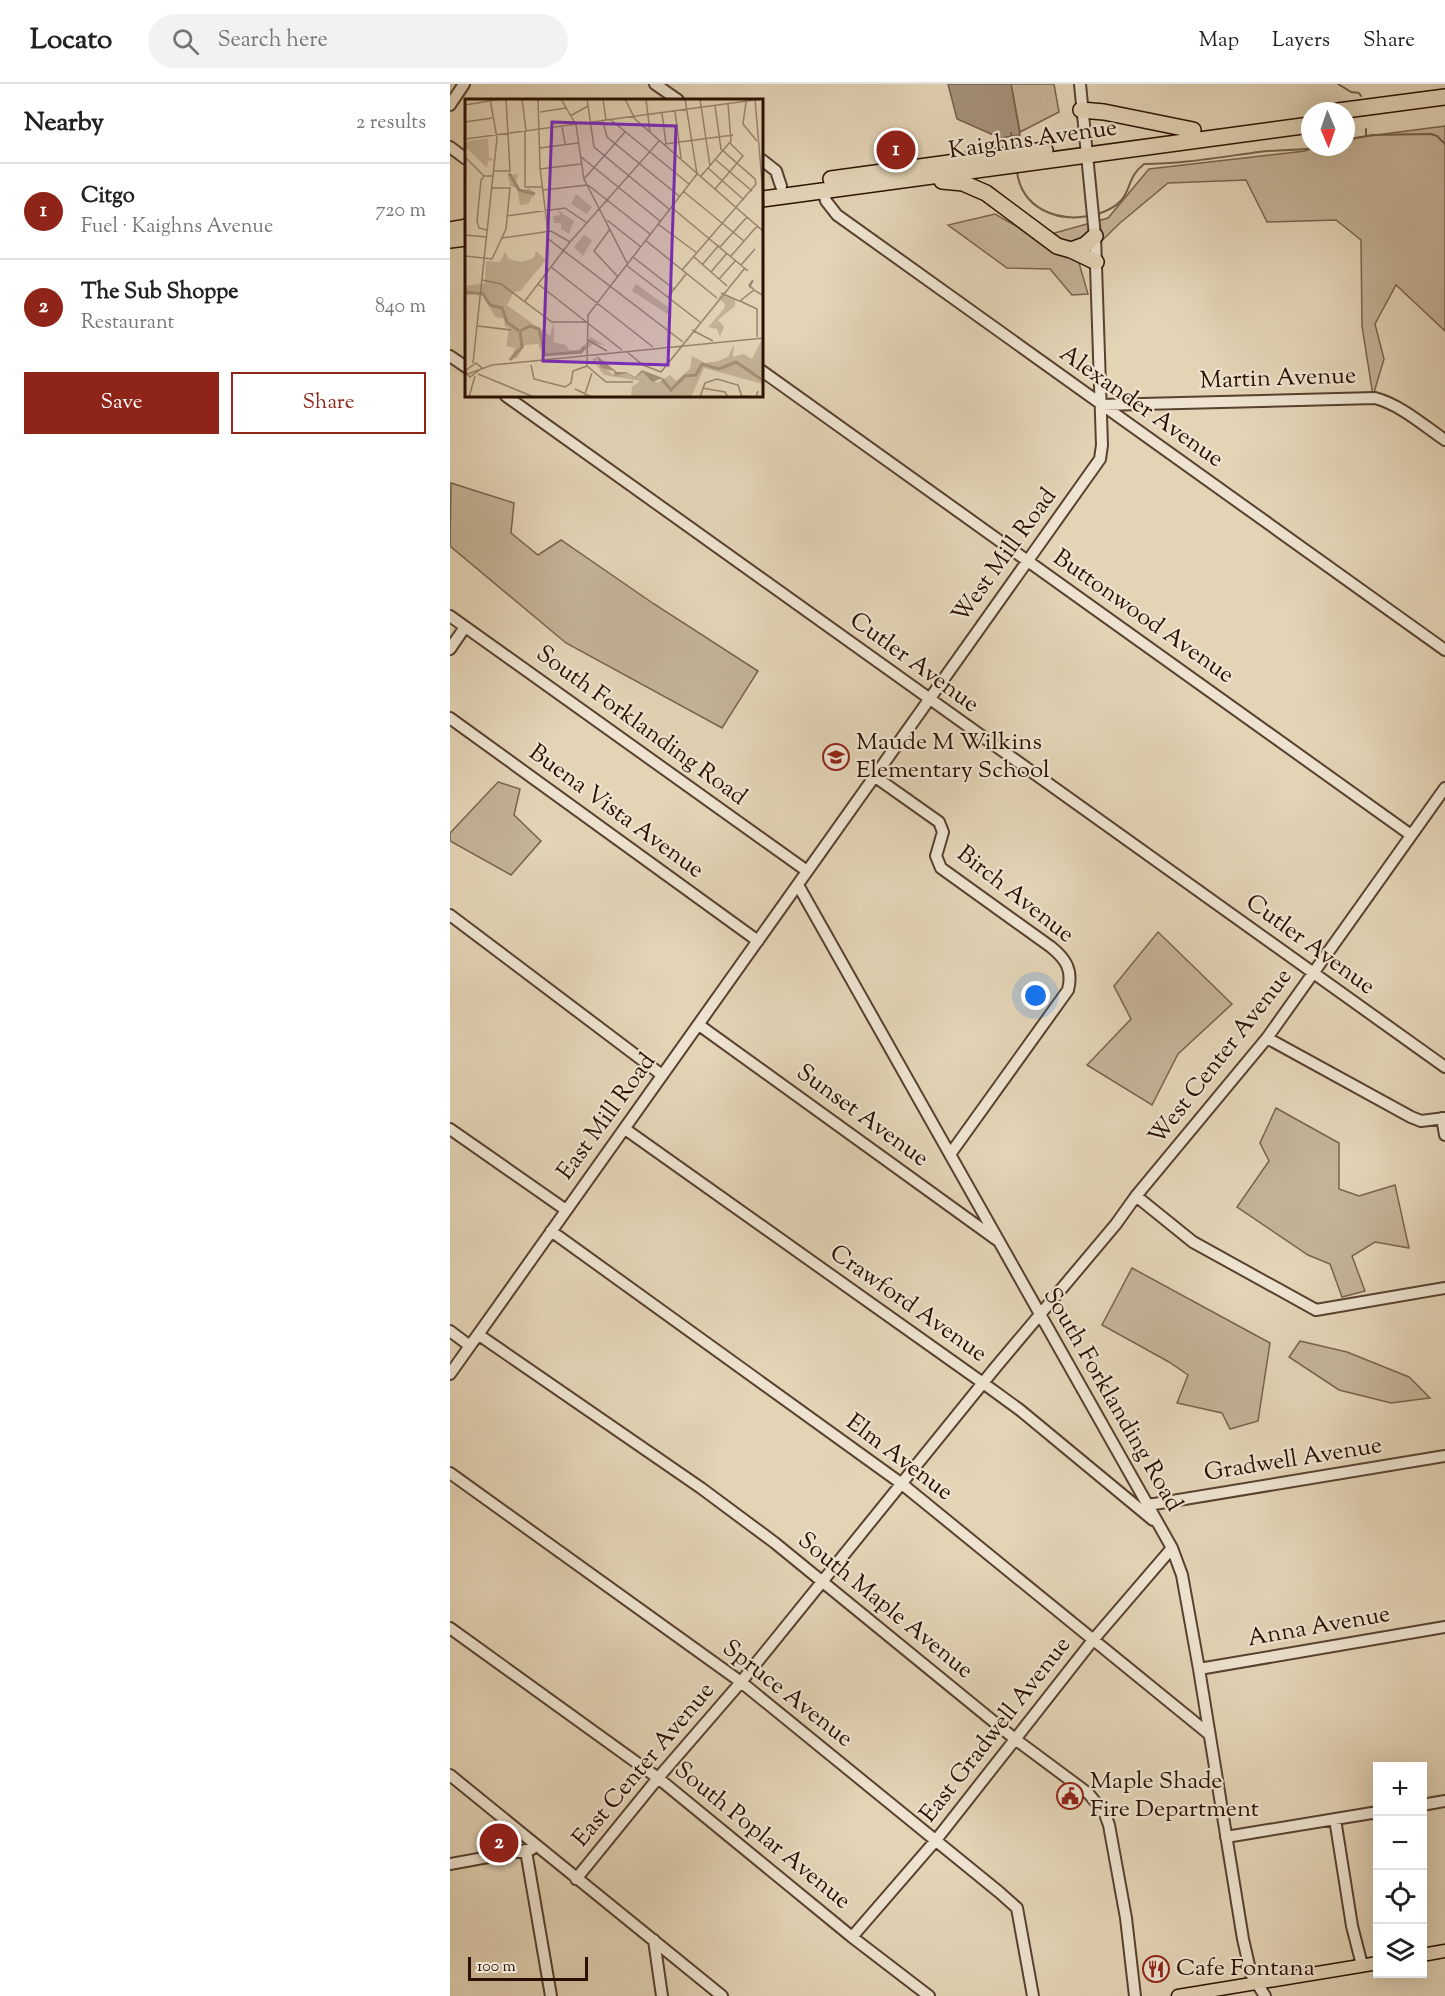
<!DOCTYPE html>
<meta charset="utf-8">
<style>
:root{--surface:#fff;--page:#f2f2f2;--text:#222;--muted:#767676;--line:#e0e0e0;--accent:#8f2418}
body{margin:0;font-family:"Sorts Mill Goudy",serif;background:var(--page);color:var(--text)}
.controls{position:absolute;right:18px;bottom:18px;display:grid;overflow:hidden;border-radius:0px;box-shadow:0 6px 24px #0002}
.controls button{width:54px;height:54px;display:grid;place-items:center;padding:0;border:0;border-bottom:2px solid var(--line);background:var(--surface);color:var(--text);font:30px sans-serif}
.compass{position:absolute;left:851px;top:18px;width:54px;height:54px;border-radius:50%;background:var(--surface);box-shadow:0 6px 24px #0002;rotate:178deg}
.scale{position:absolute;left:18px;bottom:15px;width:120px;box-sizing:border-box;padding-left:6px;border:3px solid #2b1002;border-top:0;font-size:16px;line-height:21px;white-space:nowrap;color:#2b1002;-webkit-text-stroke:4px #ede3d0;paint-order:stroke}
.you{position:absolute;left:586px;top:912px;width:21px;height:21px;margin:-15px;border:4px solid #fff;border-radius:50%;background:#1a73e8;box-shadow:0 0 0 9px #1a73e833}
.badge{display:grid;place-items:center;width:39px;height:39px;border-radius:50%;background:var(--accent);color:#fff;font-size:20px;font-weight:700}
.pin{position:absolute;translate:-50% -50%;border:3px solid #fff;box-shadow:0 2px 6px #0006}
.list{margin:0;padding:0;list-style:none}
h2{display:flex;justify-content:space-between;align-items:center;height:78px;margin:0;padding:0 24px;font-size:26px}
h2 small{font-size:20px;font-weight:400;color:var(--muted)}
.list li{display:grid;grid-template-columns:39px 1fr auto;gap:18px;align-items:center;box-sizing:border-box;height:96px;padding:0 24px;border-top:2px solid var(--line)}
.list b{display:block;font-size:22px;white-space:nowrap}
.list p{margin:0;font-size:20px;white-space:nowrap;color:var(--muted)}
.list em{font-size:20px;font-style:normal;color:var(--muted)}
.actions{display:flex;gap:12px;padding:18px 24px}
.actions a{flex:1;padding:14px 0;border:2px solid var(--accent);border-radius:0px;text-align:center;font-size:21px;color:var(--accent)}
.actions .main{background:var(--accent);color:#fff}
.icon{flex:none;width:33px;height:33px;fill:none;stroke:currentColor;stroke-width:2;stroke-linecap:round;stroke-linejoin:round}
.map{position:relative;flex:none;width:995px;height:1912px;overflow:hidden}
header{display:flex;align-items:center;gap:36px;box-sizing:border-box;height:84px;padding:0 30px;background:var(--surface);border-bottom:2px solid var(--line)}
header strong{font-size:28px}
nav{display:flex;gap:33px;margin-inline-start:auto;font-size:21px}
.search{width:420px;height:54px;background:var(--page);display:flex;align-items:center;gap:15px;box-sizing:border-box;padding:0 21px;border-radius:33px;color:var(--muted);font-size:22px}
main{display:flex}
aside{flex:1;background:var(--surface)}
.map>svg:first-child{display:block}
</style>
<header>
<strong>Locato</strong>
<div class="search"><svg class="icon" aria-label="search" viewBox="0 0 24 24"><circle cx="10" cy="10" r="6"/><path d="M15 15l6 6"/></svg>Search here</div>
<nav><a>Map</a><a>Layers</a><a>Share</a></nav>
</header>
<main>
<aside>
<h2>Nearby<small>2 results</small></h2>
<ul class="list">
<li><span class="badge">1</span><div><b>Citgo</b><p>Fuel · Kaighns Avenue</p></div><em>720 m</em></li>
<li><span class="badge">2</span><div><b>The Sub Shoppe</b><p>Restaurant</p></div><em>840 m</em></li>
</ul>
<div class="actions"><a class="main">Save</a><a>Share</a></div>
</aside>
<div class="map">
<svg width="995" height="1912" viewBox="0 0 995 1912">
<rect width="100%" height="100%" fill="#e3d4b6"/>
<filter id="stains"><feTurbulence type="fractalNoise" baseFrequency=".00333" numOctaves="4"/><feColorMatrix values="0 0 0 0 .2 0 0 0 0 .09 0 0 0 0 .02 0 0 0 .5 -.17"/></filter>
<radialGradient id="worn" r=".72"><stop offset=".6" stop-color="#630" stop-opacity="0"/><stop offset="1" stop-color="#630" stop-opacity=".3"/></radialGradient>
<path fill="#c4b397" stroke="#78624c" stroke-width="1.5" d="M 561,0 L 604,0 L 609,28 L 570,48 Z
M 995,42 L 995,247 L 946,201 L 925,240 L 934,275 L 923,312 L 912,242 L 911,156 L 886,136 L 817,138 L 796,96 L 718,99 L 670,139 L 629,179 L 638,210 L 622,211 L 600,185 L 557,184 L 498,141 L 545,130 L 587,154 L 658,134 L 699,85 L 855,67 L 865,63 L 896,63 L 896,55 Z
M 1,399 L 64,419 L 61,449 L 88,471 L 111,456 L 204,520 L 308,587 L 272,644 L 116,559 L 0,462 Z
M 48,698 L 70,705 L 64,731 L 91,757 L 61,791 L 0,757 L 0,749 Z
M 708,848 L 782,920 L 728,970 L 702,1021 L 637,981 L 681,935 L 664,902 Z
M 826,1024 L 889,1059 L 889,1105 L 909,1112 L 945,1101 L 959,1164 L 925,1158 L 902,1172 L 915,1207 L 892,1213 L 880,1180 L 858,1171 L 787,1123 L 819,1077 L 810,1059 Z
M 682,1184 L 820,1259 L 808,1337 L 780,1345 L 772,1329 L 727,1319 L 738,1291 L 719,1278 L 652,1241 Z
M 850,1257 L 897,1268 L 959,1293 L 980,1314 L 941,1319 L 889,1306 L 839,1273 Z"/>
<path fill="#a49179" stroke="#745d49" stroke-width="1.5" d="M 498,0 L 561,0 L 570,51 L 550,54 L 507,35 Z"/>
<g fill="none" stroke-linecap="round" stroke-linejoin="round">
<path stroke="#745d49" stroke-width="2" d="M 888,0 L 901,8 L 909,9 L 911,12
M 916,45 L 916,51
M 561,49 L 564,64
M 896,56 L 922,51 L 981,50 L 987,52 L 995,60
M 567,88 C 572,124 606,138 639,132
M 648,130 C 687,117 671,98 694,80 C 732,80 771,73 809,68 C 830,65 852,67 874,63"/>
<defs>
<path id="minor" d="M 205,0 L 228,16
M 0,21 L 14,0
M 0,63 L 16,75
M 312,76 L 326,87 L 331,102
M 373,106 L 376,117 L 387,131 L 995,566
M 0,272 L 16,283
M 312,287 L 961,751
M 56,312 L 995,983
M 651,321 L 925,314 C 951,321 973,341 995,356
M 0,532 L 357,787
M 0,565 L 15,543
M 0,634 L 308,857
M 424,692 L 489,738 L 493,748 L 486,772 L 491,784 L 601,863 C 616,875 623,886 618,906 L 501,1069
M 348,801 L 722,1464 L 732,1491 L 749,1585 L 793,1855 L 801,1890 L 815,1912
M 0,831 L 212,991
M 249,941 L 547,1156
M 817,954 L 961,1033 L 971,1037 L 995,1034
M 992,1034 L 995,1051
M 0,1045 L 116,1126
M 175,1045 L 533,1299 L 570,1326 L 703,1436
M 686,1112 L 743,1158 L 866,1226 L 995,1204
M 101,1147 L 452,1400 L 759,1650
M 0,1247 L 20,1262
M 29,1251 L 251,1404 L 325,1459 L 565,1655 L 639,1710 L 655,1730 L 659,1741 L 676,1834 L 685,1912
M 0,1290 L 650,375 L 652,361 L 645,152 L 630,0
M 0,1389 L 291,1598 L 549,1808 L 567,1824 L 583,1912
M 698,1421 L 995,1372
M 0,1544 L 208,1694 L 402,1853 L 479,1912
M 749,1585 L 995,1543
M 0,1691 L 272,1912
M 972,1721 L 995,1717
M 885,1735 L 902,1842 L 912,1881
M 776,1753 L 928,1728
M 76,1767 L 101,1912
M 0,1780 L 82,1765
M 126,1795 L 208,1694 L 291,1598 L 545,1284 L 666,1140 L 686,1112 L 817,954 L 995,704
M 402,1853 L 486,1756 L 643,1556 L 722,1464
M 204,1856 L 212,1912"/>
<path id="major" d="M 972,1871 L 995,1867
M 728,1912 L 928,1879"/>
<path id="highway" d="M 631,26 L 654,28 L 743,46
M 888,27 L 995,13
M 381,95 L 595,66
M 492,97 L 513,99 L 536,109 L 607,162 L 621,166 L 646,178
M 312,115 L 860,41
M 0,146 L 16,143
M 0,156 L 16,154
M 621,166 L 635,161 L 645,152"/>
</defs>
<use href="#minor" stroke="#59412f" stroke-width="14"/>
<use href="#major" stroke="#2b1002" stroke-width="15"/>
<use href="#highway" stroke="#2b1002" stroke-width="18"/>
<use href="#minor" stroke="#ede3d0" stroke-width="10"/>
<use href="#major" stroke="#e3d4b6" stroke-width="12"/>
<use href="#highway" stroke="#e3d4b6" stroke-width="15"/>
</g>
<defs>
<symbol id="school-ring" viewBox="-11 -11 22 22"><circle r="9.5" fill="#ede3d0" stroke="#8f2418" stroke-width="1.5"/><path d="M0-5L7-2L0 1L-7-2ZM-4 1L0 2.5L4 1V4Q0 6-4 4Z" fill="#8f2418"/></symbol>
<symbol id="civic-ring" viewBox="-11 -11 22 22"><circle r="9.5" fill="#ede3d0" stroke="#8f2418" stroke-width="1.5"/><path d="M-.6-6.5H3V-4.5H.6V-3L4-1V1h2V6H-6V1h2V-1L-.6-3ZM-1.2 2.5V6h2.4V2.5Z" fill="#8f2418"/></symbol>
<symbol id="restaurant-ring" viewBox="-11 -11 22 22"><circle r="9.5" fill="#ede3d0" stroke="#8f2418" stroke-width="1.5"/><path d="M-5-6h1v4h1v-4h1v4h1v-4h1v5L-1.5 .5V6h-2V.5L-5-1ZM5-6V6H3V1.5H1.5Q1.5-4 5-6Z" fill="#8f2418"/></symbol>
</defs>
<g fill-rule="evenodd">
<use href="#school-ring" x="371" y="658" width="30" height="30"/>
<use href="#civic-ring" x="605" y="1697" width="30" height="30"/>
<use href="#restaurant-ring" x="691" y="1870" width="30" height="30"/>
</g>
<g text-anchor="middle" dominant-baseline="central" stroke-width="4.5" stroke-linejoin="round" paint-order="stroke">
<g font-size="24" fill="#2b1002" stroke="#ede3d0">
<text transform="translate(583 56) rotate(-8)">Kaighns Avenue</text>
<text transform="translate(828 295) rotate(-2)">Martin Avenue</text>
<text transform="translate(691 323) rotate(35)">Alexander Avenue</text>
<text transform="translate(555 472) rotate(-54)">West Mill Road</text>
<text transform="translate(693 533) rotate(35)">Buttonwood Avenue</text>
<text transform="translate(464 579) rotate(36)">Cutler Avenue</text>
<text transform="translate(191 642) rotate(36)">South Forklanding Road</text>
<text transform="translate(166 728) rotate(36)">Buena Vista Avenue</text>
<text transform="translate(565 811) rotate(38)">Birch Avenue</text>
<text transform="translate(860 861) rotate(36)">Cutler Avenue</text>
<text transform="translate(771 973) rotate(-52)">West Center Avenue</text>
<text transform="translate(412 1032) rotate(36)">Sunset Avenue</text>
<text transform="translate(157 1033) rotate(-54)">East Mill Road</text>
<text transform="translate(458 1220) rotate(35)">Crawford Avenue</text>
<text transform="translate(662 1316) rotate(60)">South Forklanding Road</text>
<text transform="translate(449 1374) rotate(37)">Elm Avenue</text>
<text transform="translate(843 1376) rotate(-9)">Gradwell Avenue</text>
<text transform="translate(435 1522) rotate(39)">South Maple Avenue</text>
<text transform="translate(869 1543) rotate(-10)">Anna Avenue</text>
<text transform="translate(337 1610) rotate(38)">Spruce Avenue</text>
<text transform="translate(546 1646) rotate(-52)">East Gradwell Avenue</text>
<text transform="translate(194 1681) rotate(-50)">East Center Avenue</text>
<text transform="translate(312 1752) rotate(39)">South Poplar Avenue</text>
</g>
<g font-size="24" fill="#2b1002" stroke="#ede3d0" text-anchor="start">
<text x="406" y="659">Maude M Wilkins<tspan x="406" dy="28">Elementary School</tspan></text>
<text x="640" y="1698">Maple Shade<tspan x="640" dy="28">Fire Department</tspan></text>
<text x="726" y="1885">Cafe Fontana</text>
</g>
</g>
<g transform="translate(15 15)">
<rect width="298" height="298" fill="#e3d4b6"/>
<path d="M 23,39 L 24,58 L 30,61 L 23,62 L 22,69 L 0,47 L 4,42 ZM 53,75 L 51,83 L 55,93 L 64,89 L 70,94 L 63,105 L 55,106 L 52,89 L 45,87 L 43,76 ZM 111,95 L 127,108 L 122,115 L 106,105 ZM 93,111 L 109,122 L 104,135 L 96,130 L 96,124 L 89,124 L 88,117 L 95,116 ZM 119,136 L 127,141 L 118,157 L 109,148 ZM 71,152 L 81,161 L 55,192 L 49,193 L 42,206 L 85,237 L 89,223 L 89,243 L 101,246 L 104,251 L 113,251 L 125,241 L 124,237 L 141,247 L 130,244 L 116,253 L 78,257 L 73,245 L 60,246 L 52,259 L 45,260 L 50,249 L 41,247 L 44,229 L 40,228 L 39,220 L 30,218 L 17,193 L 0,197 L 0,187 L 20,184 L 21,162 L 35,163 L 40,153 L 44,160 L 56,163 L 69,159 ZM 171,185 L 206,210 L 204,216 L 167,192 ZM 257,195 L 270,201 L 270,207 L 253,221 L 259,228 L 255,238 L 252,230 L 243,228 L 259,210 L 260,205 L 253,199 ZM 296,242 L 298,285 L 239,269 L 226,298 L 166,298 L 167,288 L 175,282 L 139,276 L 127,260 L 132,258 L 132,264 L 148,275 L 161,274 L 170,279 L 178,273 L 192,284 L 205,276 L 211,282 L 225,270 L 227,257 L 240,264 L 253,262 L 263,258 L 269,245 L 268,258 L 278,255 L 287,260 Z" fill="#c4b397"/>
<path d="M 132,257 L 152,273 L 161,273 L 170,278 L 177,271 L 198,279 L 187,283 L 178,273 L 170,279 L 161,274 L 150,277 L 149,272 L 136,269 Z" fill="#a49179"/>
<path fill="none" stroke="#a49179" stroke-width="3" d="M 44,74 L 54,91 L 70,95M 0,193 L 18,195 L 25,206 L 37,209 L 42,223 L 54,232M 55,232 L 65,227 L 74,230 L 80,256 L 116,253 L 120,248M 45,261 L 57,248 L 55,233M 197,280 L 206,291 L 220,277 L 231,276 L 237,265 L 254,270 L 271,263 L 299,282"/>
<path fill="none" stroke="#99866e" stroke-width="1.5" d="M 57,0 L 61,32M 73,0 L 75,69 L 83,133M 96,0 L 111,26 L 119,80 L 162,164M 122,0 L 129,48 L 204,110M 138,0 L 141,21M 160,0 L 170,20 L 299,133M 181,0 L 185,33M 235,0 L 245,67M 290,0 L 299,107M 281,3 L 278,25 L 292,42M 0,6 L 37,0M 210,12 L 216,59M 75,13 L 101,9M 197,14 L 201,45M 105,17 L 123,7M 146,21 L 224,85M 138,22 L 142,38 L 214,97M 0,23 L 27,19M 97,27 L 100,45M 60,32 L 60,88 L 77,88M 0,40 L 297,0M 200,45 L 268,36M 75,49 L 113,44M 115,57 L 195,122M 0,58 L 19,77M 251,61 L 287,92M 243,69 L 279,101M 75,70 L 116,65M 28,72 L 45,72 L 41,0M 236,77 L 266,42 L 263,5M 119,80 L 160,33M 123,86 L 185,135M 250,90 L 278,57 L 265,44M 78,91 L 122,86M 218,92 L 279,142M 206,108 L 283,172M 42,117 L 100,109 L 122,124M 142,121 L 176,148M 193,125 L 232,154M 145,130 L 129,152 L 153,178M 22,131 L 14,129 L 12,122 L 16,81 L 19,77 L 28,77M 0,136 L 22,138M 37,139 L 86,132 L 105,143M 82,139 L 218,243M 180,141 L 252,199M 255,148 L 282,118M 0,157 L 27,160 L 41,130 L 45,89 L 27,89M 266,157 L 293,126M 168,158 L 209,190M 229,158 L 262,187M 161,166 L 235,223M 237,166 L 254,146M 276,166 L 290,150M 86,168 L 188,248M 217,171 L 291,85 L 290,80 L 256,50 L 250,7M 246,173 L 262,154M 254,180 L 271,161M 17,181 L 36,185 L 87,223 L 123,223M 73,185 L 157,251M 285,188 L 288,181 L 284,186 L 285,188 L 289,190M 256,194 L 274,202M 203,198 L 221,175M 60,202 L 105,143 L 195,41M 13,227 L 46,231M 227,231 L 248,242M 292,238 L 292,210 L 275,202 L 289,191 L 299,197M 123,241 L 142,252M 162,253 L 178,266 L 196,273 L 280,169M 8,264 L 32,39 L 25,0M 66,266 L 69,280 L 100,288 L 106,284 L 108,272 L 122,267M 122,267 L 123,216 L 232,75 L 220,0M 122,267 L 141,283 L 168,283M 0,268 L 2,275 L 5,278 L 17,269 L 11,264 L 1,271M 13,275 L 69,298M 0,276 L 27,266 L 299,239M 237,289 L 260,293 L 263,298M 110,290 L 127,298M 277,297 L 291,298 L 293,292M 4,298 L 10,277M 119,298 L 127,274M 235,298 L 240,284 L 252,280 L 273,286 L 277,298"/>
<path fill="#7b2cbf" fill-opacity="0.15" stroke="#7b2cbf" stroke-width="3" d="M 87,23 L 211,27 L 203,266 L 78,262 Z"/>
<rect width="298" height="298" fill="none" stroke="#2b1002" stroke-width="3"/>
</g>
<rect width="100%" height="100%" filter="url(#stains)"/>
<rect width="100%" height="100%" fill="url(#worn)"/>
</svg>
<div class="controls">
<button>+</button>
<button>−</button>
<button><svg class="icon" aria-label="locate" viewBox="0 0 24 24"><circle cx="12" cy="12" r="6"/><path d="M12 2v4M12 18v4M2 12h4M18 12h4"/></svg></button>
<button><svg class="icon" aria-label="layers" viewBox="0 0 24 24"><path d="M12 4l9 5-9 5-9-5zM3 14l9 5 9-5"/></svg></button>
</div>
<svg class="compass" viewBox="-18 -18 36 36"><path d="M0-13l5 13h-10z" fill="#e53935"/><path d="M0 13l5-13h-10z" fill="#767676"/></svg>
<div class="scale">100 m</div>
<div class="you"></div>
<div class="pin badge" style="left:446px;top:66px">1</div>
<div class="pin badge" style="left:49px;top:1759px">2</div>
</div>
</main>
